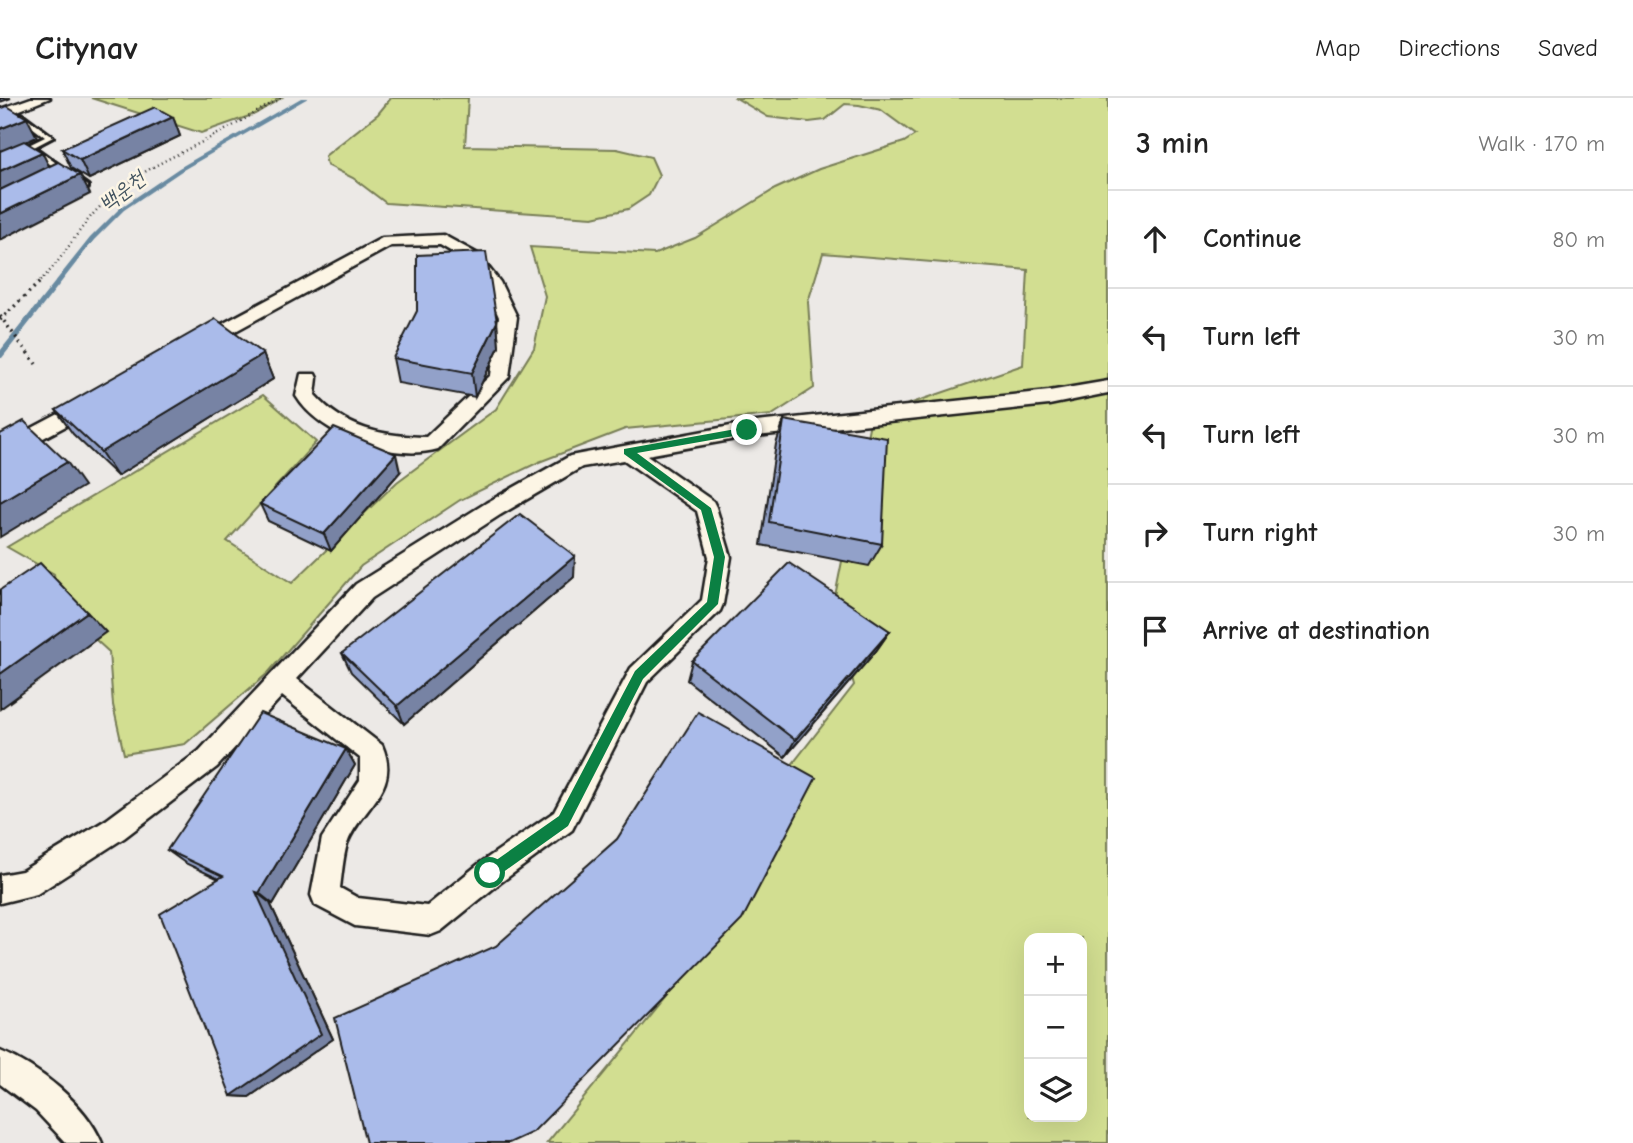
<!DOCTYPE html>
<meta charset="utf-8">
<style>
:root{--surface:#fff;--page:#f2f2f2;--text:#222;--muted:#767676;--line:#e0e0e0}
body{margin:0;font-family:"Comic Neue","Poor Story",sans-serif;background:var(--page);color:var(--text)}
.controls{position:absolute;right:21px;bottom:21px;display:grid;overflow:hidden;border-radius:14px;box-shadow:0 7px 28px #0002}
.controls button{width:63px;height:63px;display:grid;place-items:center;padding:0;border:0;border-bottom:2px solid var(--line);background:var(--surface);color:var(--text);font:35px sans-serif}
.stop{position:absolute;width:21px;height:21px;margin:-16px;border:5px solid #0b8043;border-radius:50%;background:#fff}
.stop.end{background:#0b8043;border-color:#fff;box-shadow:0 2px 7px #0008}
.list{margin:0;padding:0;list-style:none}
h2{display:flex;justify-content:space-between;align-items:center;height:91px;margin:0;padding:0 28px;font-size:30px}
h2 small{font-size:23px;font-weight:400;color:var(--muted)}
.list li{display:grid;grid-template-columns:46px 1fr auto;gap:21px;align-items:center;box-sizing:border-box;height:98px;padding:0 28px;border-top:2px solid var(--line)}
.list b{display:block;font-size:26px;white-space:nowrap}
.list em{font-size:23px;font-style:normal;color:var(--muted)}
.icon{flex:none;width:38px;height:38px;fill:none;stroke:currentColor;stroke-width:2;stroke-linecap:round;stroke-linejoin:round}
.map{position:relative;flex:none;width:1108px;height:1045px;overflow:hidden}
header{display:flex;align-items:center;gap:42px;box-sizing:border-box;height:98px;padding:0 35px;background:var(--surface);border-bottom:2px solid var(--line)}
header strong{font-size:33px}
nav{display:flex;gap:38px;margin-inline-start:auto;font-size:24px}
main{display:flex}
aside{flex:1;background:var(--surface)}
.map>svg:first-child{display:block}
</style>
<header>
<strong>Citynav</strong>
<nav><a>Map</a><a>Directions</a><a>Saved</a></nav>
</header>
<main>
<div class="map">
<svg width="1108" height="1045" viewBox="0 0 1108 1045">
<rect width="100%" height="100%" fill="#ece9e6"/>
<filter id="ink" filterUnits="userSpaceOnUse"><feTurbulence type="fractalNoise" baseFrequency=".0143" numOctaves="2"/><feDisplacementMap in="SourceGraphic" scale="14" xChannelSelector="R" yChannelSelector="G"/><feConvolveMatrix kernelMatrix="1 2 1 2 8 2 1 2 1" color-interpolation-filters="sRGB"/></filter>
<g filter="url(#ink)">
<path fill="#d2de91" stroke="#777d56" stroke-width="2" fill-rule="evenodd" d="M 91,0 L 281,0 L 255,16 L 201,35 Z
M 391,0 L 468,0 L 465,48 L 617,51 L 651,59 L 659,77 L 649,97 L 628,111 L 593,119 L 386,105 L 353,80 L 327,67 L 325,58 L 378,16 Z
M 736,0 L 1108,0 L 1108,1045 L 547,1045 L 686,875 L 752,718 L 854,587 L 833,508 L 871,319 L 1023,267 L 1028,172 L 823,155 L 808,204 L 814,290 L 772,317 L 625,331 L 539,364 L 460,402 L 361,468 L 268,575 L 185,646 L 124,656 L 113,607 L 109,554 L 59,508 L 54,476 L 7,449 L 263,297 L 316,344 L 227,443 L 292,485 L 397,384 L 496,311 L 534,250 L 545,198 L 530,149 L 655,156 L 695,140 L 775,91 L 819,71 L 904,44 L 915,37 L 881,12 L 859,7 L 845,6 L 825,22 L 809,24 L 768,19 ZM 1029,840 L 1082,840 L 1082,1019 L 1029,1019 Z"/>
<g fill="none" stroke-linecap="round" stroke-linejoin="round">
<path fill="#688aa1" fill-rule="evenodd" d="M 301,0 L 308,0 L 183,72 L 124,112 L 94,142 L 2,260 L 0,260 L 0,253 L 90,140 L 120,110 L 179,70 Z"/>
<defs>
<path id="lane" d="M 18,16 L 22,16 L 53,39 L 34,49 L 88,88 L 88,90 L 84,90 L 30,52 L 0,66 L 0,61 L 45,39 L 18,18 Z"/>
<path id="street" d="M 31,0 L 50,0 L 0,20 L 0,11 Z
M 443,137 L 478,156 L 500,184 L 517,219 L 509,279 L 438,351 C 394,364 320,338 296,298 L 301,276 L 315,276 L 317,280 L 315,297 C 345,331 382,338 426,339 L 491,277 L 499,219 L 484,185 L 466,162 L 440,147 L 391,148 L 208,248 L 202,250 L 193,244 L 196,240 L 382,140 Z
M 1108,283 L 1108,295 L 1049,307 L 747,339 L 647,357 L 713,403 L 716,409 L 731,459 L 723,506 L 720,513 L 647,584 L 572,732 L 500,785 L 441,833 L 431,837 L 355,828 L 315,807 L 311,797 L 322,740 L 360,682 L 360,660 L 282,598 L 217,669 L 124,740 L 37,796 L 0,805 L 0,777 L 22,773 L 106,722 L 199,653 L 356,486 L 486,405 L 570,358 L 747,325 L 1049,293 ZM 624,362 L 697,413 L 709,459 L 702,502 L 631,570 L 554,714 L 480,765 L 427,808 L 358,800 L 340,790 C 342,776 343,760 347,746 C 360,710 402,693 382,647 L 297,581 L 372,500 L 500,417 L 582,369 Z
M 89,300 L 96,302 L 98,307 L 96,312 L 0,363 L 0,347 Z
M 0,953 C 38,968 86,1006 102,1045 L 66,1045 L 36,1013 L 0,986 Z"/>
</defs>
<use href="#lane" stroke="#1c1c1c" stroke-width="6"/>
<use href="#street" stroke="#1c1c1c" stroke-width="5"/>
<path stroke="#1c1c1c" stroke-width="2.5" stroke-dasharray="1 3.5" stroke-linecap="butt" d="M 40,183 C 65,160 79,127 105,104 C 138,73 171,60 210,40 C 234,28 258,13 281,0"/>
<path stroke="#1c1c1c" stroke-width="3.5" stroke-dasharray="2 4.5" stroke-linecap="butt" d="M 0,222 L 42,182"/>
<use href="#lane" fill="#fcf5e5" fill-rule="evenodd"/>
<use href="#street" fill="#fcf5e5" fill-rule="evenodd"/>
<path stroke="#1c1c1c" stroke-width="3.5" stroke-dasharray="2 4.5" stroke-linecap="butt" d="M 0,218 L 36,266"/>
</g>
<path fill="#92a1c9" stroke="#1c1c1c" stroke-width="2" d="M 173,19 L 180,38 L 89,81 L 71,70 L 62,51 Z
M 497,224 L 499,249 L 475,299 L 398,285 L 393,260 Z
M 263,256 L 273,281 L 117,378 L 73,336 L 56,312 Z
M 784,322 L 882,446 L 869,468 L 761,447 L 776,346 Z
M 400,374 L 331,453 L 268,423 L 260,406 Z
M 574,479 L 404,626 L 351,574 L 342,555 Z
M 890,533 L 876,553 L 785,659 L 687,582 L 692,563 Z
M 346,651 L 355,667 L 273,806 L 270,805 L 333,941 L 249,999 L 231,998 L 219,781 L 185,765 L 167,752 Z"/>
<path fill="#7783a4" stroke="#1c1c1c" stroke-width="2" d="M 0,0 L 11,0 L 0,4 Z
M 173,19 L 180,38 L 89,81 L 80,62 Z
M 27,20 L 37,39 L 0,55 L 0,31 Z
M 42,54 L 52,74 L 0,98 L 0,73 Z
M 80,77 L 90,96 L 0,142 L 0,116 Z
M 497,224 L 499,249 L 475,299 L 472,275 Z
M 263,256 L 273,281 L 117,378 L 101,354 Z
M 396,356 L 400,374 L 331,453 L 324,436 Z
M 67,364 L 84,388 L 0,439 L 0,404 Z
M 575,458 L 574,479 L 404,626 L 397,608 Z
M 87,514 L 106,534 L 0,611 L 0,576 Z
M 890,533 L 876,553 L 785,659 L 795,642 Z
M 346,651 L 355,667 L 273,806 L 259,795 Z
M 256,794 L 270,805 L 333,941 L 249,999 L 231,998 Z"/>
<path fill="#aabbea" stroke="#1c1c1c" stroke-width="2" d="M 7,8 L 27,20 L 0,31 L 0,11 Z
M 155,9 L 173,19 L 80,62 L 62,51 Z
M 24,43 L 42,54 L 0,73 L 0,53 Z
M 58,64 L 80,77 L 0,116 L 0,92 Z
M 486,154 L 497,224 L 472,275 L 393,260 L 417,213 L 417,157 Z
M 216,221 L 263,256 L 101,354 L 56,312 Z
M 784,322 L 887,340 L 882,446 L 769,424 Z
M 24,323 L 67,364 L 0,404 L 0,336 Z
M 334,330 L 396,356 L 324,436 L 260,406 Z
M 520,416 L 575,458 L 397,608 L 342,555 Z
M 40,465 L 87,514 L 0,576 L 0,492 Z
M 789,465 L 890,533 L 795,642 L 692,563 Z
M 698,614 L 816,680 L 742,822 L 533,1034 L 509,1045 L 366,1045 L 335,920 L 496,848 L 617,741 Z
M 260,615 L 346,651 L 259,795 L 256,794 L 321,936 L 231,998 L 160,816 L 223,778 L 167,752 Z"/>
</g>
<path fill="#0b8043" d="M 747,329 L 751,330 L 751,335 L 637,355 L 711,410 L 725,459 L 718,506 L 643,581 L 568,728 L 495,780 L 485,780 L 485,770 L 559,718 L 635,573 L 707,504 L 714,459 L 701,412 L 624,356 L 624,351 Z"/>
<g text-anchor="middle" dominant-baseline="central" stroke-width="5" stroke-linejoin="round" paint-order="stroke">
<g font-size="21" font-style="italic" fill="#42535f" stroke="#fcf5e5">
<text transform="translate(122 93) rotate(-38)">백운천</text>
</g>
</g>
</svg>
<div class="controls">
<button>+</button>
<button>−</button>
<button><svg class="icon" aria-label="layers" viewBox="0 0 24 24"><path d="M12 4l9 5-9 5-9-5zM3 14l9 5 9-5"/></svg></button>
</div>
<div class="stop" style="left:490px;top:775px"></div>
<div class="stop end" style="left:747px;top:332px"></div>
</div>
<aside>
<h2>3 min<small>Walk · 170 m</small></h2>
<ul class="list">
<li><svg class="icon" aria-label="ahead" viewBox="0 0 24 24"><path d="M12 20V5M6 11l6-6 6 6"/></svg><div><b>Continue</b></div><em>80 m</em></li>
<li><svg class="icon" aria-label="left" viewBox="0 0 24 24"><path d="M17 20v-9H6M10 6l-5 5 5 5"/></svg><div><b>Turn left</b></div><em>30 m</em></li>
<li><svg class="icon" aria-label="left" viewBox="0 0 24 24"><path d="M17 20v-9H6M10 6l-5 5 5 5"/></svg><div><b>Turn left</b></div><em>30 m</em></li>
<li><svg class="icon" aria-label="right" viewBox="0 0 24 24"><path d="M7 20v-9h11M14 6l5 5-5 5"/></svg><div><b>Turn right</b></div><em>30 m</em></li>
<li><svg class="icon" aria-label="arrive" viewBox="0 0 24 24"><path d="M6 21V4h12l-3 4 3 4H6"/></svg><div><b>Arrive at destination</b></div></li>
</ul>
</aside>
</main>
